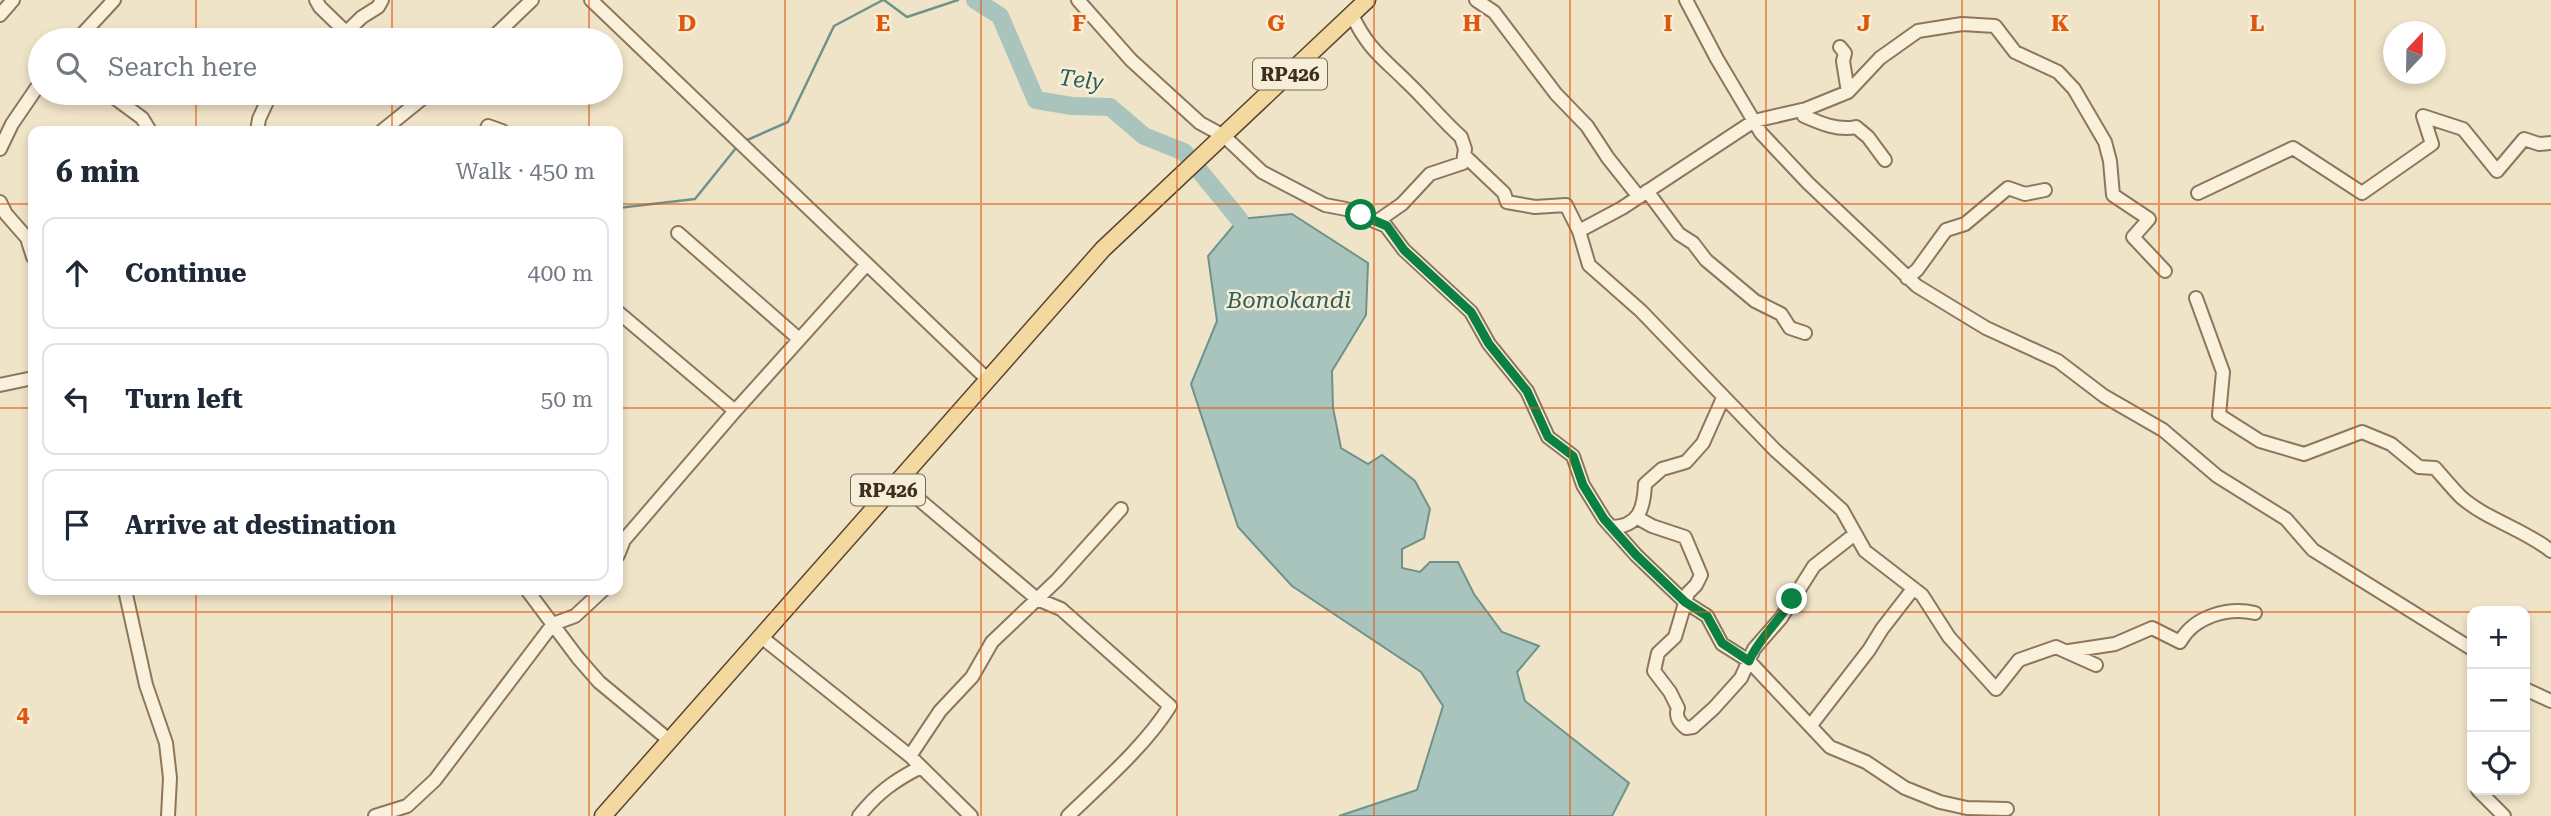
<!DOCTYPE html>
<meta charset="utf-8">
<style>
:root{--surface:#fff;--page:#f2f2f3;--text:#1f2937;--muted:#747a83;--line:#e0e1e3}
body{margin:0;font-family:"Roboto Serif",serif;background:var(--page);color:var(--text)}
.controls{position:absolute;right:21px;bottom:21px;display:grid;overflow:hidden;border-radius:14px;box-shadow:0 4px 10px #0003}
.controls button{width:63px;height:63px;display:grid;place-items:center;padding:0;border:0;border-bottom:2px solid var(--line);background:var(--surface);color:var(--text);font:35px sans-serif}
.compass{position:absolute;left:2383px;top:21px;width:63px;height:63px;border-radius:50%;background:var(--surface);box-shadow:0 4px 10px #0003;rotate:22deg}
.stop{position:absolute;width:21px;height:21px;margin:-16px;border:5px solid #0b8043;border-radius:50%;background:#fff}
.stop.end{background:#0b8043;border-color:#fff;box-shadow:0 2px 7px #0008}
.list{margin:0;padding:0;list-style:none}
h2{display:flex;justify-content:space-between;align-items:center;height:91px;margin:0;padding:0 28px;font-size:30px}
h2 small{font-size:23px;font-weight:400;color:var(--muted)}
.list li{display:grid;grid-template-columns:46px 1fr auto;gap:21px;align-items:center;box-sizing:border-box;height:112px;margin:0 14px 14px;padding:0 14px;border:2px solid var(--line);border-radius:14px}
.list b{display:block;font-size:26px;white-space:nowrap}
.list em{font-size:23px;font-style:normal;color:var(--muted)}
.icon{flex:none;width:38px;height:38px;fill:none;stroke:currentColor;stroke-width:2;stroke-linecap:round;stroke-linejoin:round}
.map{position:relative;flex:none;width:2551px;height:816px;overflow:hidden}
.search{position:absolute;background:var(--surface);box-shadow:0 4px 10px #0003;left:28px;top:28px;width:595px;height:77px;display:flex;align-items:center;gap:18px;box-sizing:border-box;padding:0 24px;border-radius:38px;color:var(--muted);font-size:26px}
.panel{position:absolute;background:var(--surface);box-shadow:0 4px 10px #0003;left:28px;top:126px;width:595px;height:469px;border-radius:14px}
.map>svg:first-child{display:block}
</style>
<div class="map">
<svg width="2551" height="816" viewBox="0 0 2551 816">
<rect width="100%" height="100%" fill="#f0e4c8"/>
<path fill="#a9c4bc" stroke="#6f938a" stroke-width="2" d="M 1292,214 L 1368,263 L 1366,315 L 1332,371 L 1333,408 L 1341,448 L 1368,464 L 1382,455 L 1415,481 L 1430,509 L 1424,538 L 1402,549 L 1402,568 L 1420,572 L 1430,562 L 1458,562 L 1474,594 L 1502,632 L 1539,646 L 1517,672 L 1525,701 L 1629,783 L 1612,816 L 1339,816 L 1417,790 L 1443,706 L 1421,672 L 1292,586 L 1238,527 L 1191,384 L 1217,321 L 1208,256 L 1239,219 Z"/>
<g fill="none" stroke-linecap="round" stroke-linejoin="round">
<path stroke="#6f938a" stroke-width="2.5" d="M 884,0 L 907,17 L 958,0
M 745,141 L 788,122 L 834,26 L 883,0
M 618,208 L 695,199 L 736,148"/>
<path stroke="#a9c4bc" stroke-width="18" d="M 975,0 L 1000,16 L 1036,100 L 1072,106 L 1110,107 L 1144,136 L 1184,152 L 1239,219"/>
<defs>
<path id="minor" d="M 316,0 L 320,7 L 354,40
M 591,0 L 987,379
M 1078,0 L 1131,60 L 1200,123 L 1224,136 L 1262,172 L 1325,205 L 1346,209 L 1386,226 L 1404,250 L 1471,312 L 1489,344 L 1527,391 L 1548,437 L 1573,456 L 1583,485 L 1604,519 L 1636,555 L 1685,602 L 1707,616 L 1722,644 L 1749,661 L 1830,747 L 1866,762 L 1905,788 L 1940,802 L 1967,808 L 2007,809
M 1476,0 L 1494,12 L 1556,94 L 1587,126 L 1608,158 L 1639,197
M 1686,0 L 1717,59 L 1761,133 L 1808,183 L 1917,286 L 1986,328 L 2058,361 L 2104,396 L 2163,430 L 2217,476 L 2286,519 L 2313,550 L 2472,649
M 0,15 L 13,0
M 1352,15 C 1368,49 1382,57 1407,82 C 1426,100 1442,120 1461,137 L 1465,149 L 1463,163 L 1430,174 L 1402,204 L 1376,222
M 77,40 L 114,0
M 338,40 L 362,17 L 378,7 L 382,0
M 490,40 L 532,0
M 1840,47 L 1845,53 L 1843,61 L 1848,92
M 108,93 L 142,118 L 150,131
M 1806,109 L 1804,116 C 1820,123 1838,131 1856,127 L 1868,137 L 1885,160
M 257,131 L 259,119 L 271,93
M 382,131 L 429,93
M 486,131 L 488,126 L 502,131
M 0,149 L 12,124 L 40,83
M 1464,155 L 1504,193 L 1507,202 L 1535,207 L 1566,205 L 1579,231
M 1647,191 L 1679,234 L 1693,243 L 1706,260 L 1755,301 L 1781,314 L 1790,328 L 1805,333
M 2198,193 L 2293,148 L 2362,193 L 2432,144 L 2423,116 L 2463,129 L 2497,171 L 2524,139 L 2539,144 L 2551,143
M 0,202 L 6,214 L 27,238 L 33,257
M 678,233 L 799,339
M 1907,278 L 1917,270 L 1946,230 L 1965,224 L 2008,188 L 2025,194 L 2045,190
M 2196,298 L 2223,372 L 2219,415 L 2260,441 L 2304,454 L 2362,432 L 2391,444 L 2419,467 L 2435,468 C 2443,477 2452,488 2461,497 C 2487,520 2524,529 2551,551
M 618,312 L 735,411
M 0,385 L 33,378
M 897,481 L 1037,599 L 1061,609 L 1170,706 C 1146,745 1101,784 1068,816
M 1636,517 L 1652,526 L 1685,537 L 1701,575 L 1696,585 L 1688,593 L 1675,637 L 1658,653 L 1654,671 L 1670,692 L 1678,708 C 1675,717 1679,722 1686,728 L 1693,727 L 1714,708 L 1741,678 L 1754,649 L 1781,618 L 1814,566 L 1855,534
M 1611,527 C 1639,527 1644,508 1645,484 L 1662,469 L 1686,462 L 1703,443 L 1723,398
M 618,555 L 624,540 L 735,411 L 867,264
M 125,590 L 146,685 L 166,743 L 170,778 L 168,816
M 527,590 L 578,658 L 599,682 L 669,740
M 760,636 L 910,756 L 971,816
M 2069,651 L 2115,644 L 2152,628 L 2180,642 C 2194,616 2228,607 2255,613
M 2096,665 L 2056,647 L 2019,660 L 1996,689 L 1949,637 L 1922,595 L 1865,551 L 1842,510 L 1775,450 L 1641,311 L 1589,265 L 1579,231 L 1622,208 L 1754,121 L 1806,109 L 1848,92 L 1880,58 L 1918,31 L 1962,24 L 1995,26 L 2015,52 L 2058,72 L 2074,89 L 2105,142 L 2110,161 L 2113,195 L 2149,219 L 2133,237 L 2165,271
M 2525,689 L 2551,701
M 1811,725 L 1869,650 L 1882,629 L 1913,589
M 910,756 L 940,711 L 972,677 L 992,642 L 1057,580 L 1121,509
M 2478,790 L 2504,816
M 375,816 L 407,806 L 435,780 L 553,624 L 575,616 L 603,590
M 859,816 C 877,793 895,780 921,767"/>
<path id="major" d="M 603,816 L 1103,249 L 1367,0"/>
</defs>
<use href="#minor" stroke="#8d765c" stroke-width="16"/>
<use href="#major" stroke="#5b4430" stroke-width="19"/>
<use href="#minor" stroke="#faf1dc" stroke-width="12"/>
<use href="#major" stroke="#f3d9a0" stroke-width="16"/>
</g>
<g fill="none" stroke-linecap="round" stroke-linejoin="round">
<path stroke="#0b8043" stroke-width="9" d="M 1361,215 L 1387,226 L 1404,250 L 1471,312 L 1489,344 L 1527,391 L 1548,437 L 1573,456 L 1583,485 L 1604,519 L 1636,555 L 1685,602 L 1707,616 L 1722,643 L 1749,661 C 1759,638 1780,621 1792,599"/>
</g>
<path fill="none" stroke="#df570d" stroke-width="2" stroke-opacity="0.55" d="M 196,0 L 196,40M 392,0 L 392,40M 589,0 L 589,40M 785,0 L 785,816M 981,0 L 981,816M 1177,0 L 1177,816M 1374,0 L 1374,816M 1570,0 L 1570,816M 1766,0 L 1766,816M 1962,0 L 1962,816M 2159,0 L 2159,816M 2355,0 L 2355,816M 196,93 L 196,131M 392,93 L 392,131M 589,93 L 589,131M 0,204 L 33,204M 618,204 L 2551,204M 0,408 L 33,408M 618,408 L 2551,408M 196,590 L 196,816M 392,590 L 392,816M 589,590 L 589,816M 0,612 L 2472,612M 2525,612 L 2551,612"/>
<g text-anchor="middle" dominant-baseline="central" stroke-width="5" stroke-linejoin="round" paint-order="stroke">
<g fill="#f7eed8" stroke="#756857" stroke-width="2">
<rect x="1253" y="58.5" width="74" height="31" rx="5"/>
<rect x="851" y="474.5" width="74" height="31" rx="5"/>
</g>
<g font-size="19" font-weight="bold" fill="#3d2e20">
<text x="1290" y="74">RP426</text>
<text x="888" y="490">RP426</text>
</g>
<g font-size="23" font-style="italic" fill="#2f5d5a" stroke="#f7eed8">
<text transform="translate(1081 80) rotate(7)">Tely</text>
<text x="1289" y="300">Bomokandi</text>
</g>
</g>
<g font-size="23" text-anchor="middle" font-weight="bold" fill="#df570d" stroke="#f7eed8" stroke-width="5" stroke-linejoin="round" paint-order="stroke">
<text x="687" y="31">D</text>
<text x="883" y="31">E</text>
<text x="1079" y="31">F</text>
<text x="1276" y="31">G</text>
<text x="1472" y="31">H</text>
<text x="1668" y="31">I</text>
<text x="1864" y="31">J</text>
<text x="2060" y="31">K</text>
<text x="2257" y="31">L</text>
<text x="23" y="722">4</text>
</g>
</svg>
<div class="controls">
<button>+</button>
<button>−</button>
<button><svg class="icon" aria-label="locate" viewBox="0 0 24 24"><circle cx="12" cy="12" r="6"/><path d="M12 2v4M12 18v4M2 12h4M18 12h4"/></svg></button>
</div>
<svg class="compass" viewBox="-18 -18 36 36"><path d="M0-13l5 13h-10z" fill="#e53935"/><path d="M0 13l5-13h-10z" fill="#747a83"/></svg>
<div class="stop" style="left:1361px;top:215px"></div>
<div class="stop end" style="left:1792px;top:599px"></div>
<div class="search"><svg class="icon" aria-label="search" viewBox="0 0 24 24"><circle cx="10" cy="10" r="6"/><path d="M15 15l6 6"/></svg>Search here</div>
<section class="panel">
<h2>6 min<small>Walk · 450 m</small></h2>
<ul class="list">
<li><svg class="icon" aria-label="ahead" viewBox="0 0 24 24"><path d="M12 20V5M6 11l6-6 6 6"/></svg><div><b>Continue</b></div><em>400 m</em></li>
<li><svg class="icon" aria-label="left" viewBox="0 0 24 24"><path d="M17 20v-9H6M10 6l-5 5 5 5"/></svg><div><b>Turn left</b></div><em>50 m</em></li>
<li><svg class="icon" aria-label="arrive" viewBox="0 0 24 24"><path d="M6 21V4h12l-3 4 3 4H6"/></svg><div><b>Arrive at destination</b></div></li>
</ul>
</section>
</div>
